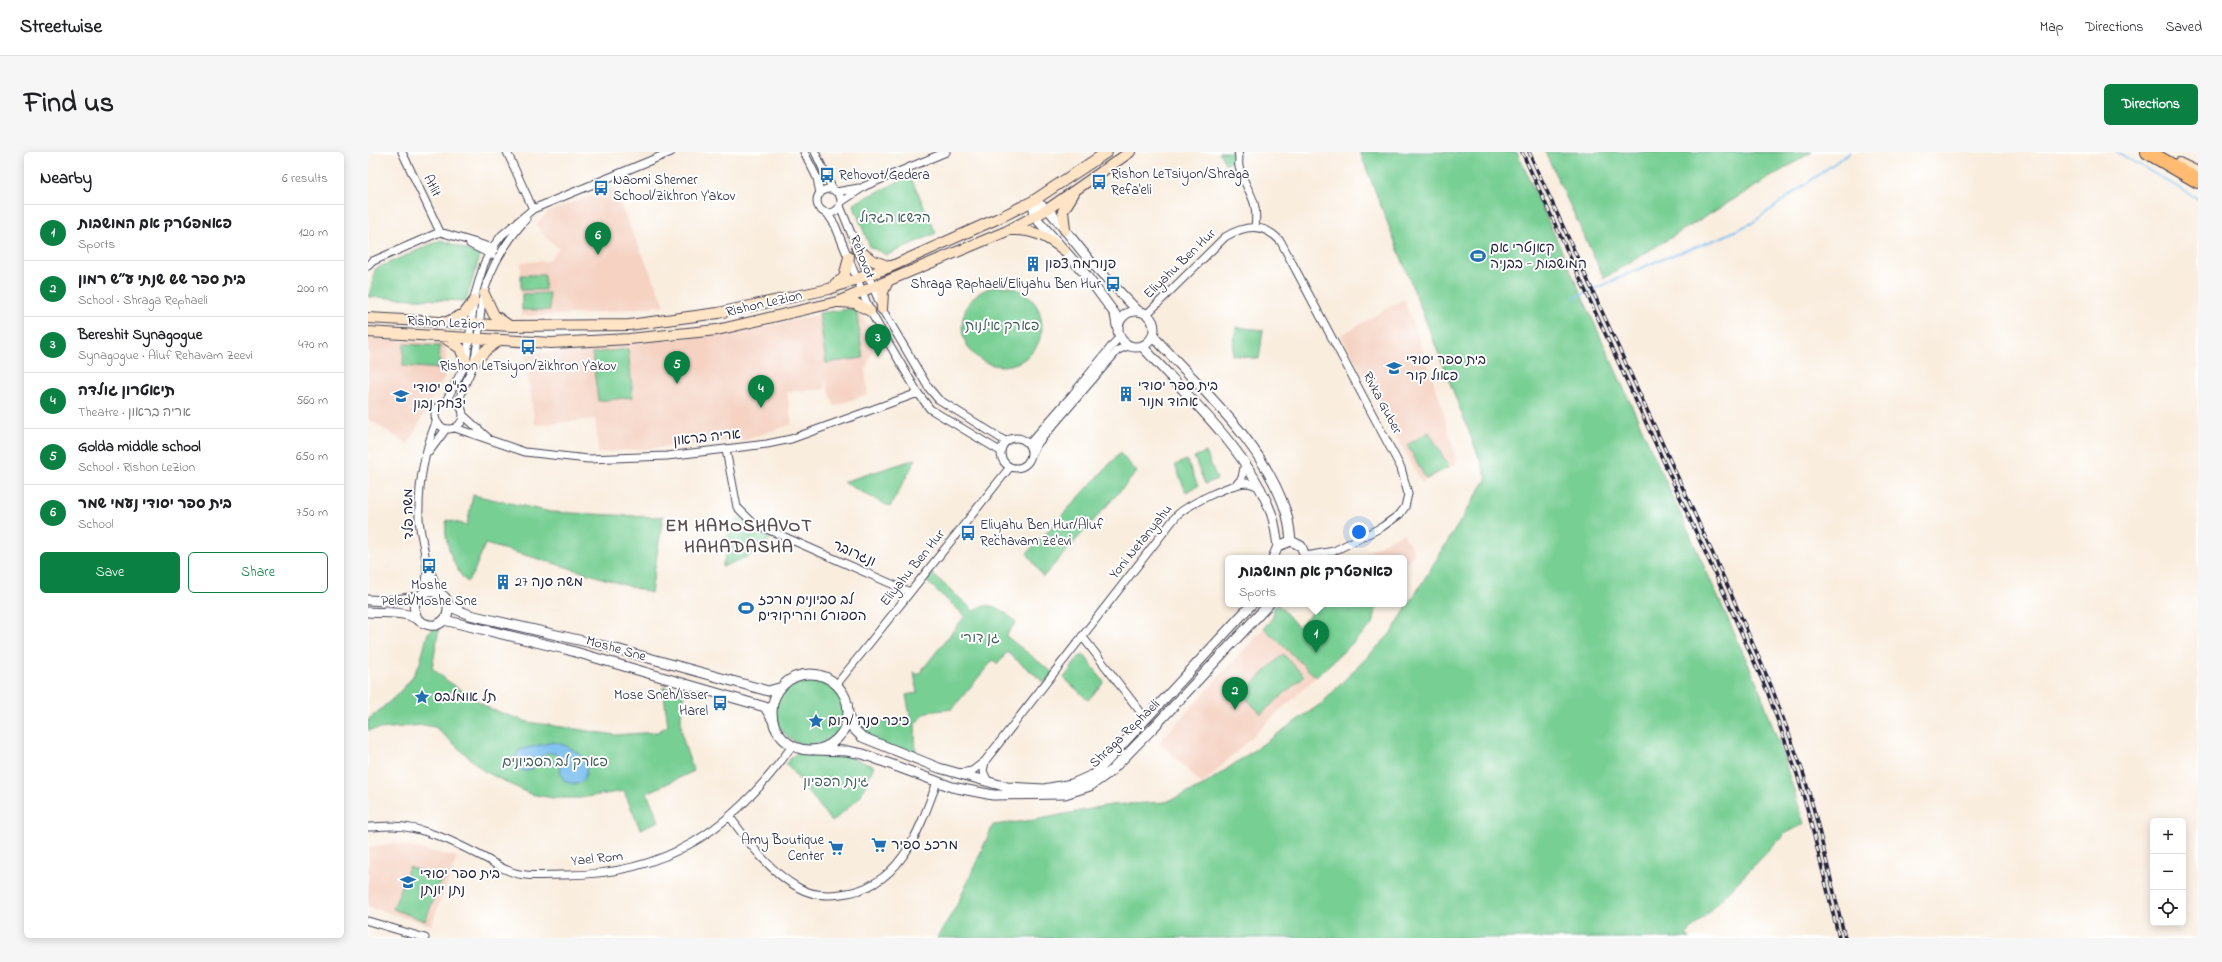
<!DOCTYPE html>
<meta charset="utf-8">
<style>
:root{--surface:#fff;--page:#f6f6f6;--text:#202124;--muted:#757577;--line:#e0e0e0;--accent:#0b8043}
body{margin:0;font-family:"Indie Flower","Playpen Sans Hebrew",sans-serif;background:var(--page);color:var(--text)}
.controls{position:absolute;right:12px;bottom:12px;display:grid;overflow:hidden;border-radius:6px;box-shadow:0 2px 10px #0003}
.controls button{width:36px;height:36px;display:grid;place-items:center;padding:0;border:0;border-bottom:1px solid var(--line);background:var(--surface);color:var(--text);font:20px sans-serif}
.you{position:absolute;left:991px;top:380px;width:14px;height:14px;margin:-10px;border:3px solid #fff;border-radius:50%;background:#1a73e8;box-shadow:0 0 0 6px #1a73e833}
.badge{display:grid;place-items:center;width:26px;height:26px;border-radius:50%;background:var(--accent);color:#fff;font-size:13px;font-weight:700}
.pin{position:absolute;translate:-50% -33px;filter:drop-shadow(0 1px 2px #0008)}
.pin::after{content:'';position:absolute;top:21px;width:14px;height:12px;background:inherit;clip-path:polygon(0 0,100% 0,50% 100%)}
.popup{position:absolute;left:857px;top:403px;width:182px;height:52px;box-sizing:border-box;display:grid;place-content:center;border-radius:6px;background:var(--surface);filter:drop-shadow(0 1px 3px #0005);font-size:13px;white-space:nowrap;color:var(--muted)}
.popup b{font-size:15px;color:var(--text)}
.popup::after{content:'';position:absolute;left:50%;top:100%;margin-left:-8px;border:8px solid transparent;border-top-color:var(--surface)}
.list{margin:0;padding:0;list-style:none}
h2{display:flex;justify-content:space-between;align-items:center;height:52px;margin:0;padding:0 16px;font-size:17px}
h2 small{font-size:13px;font-weight:400;color:var(--muted)}
.list li{display:grid;grid-template-columns:26px 1fr auto;gap:12px;align-items:center;box-sizing:border-box;height:56px;padding:0 16px;border-top:1px solid var(--line)}
.list b{display:block;font-size:15px;white-space:nowrap}
.list p{margin:0;font-size:13px;white-space:nowrap;color:var(--muted)}
.list em{font-size:13px;font-style:normal;color:var(--muted)}
.actions{display:flex;gap:8px;padding:12px 16px}
.actions a{flex:1;padding:9px 0;border:1px solid var(--accent);border-radius:6px;text-align:center;font-size:14px;color:var(--accent)}
.actions .main{background:var(--accent);color:#fff}
.icon{flex:none;width:22px;height:22px;fill:none;stroke:currentColor;stroke-width:2;stroke-linecap:round;stroke-linejoin:round}
.map{position:relative;flex:none;width:1830px;height:786px;overflow:hidden;border-radius:6px}
header{display:flex;align-items:center;gap:24px;box-sizing:border-box;height:56px;padding:0 20px;background:var(--surface);border-bottom:1px solid var(--line)}
header strong{font-size:19px}
nav{display:flex;gap:22px;margin-inline-start:auto;font-size:14px}
.intro{display:flex;align-items:center;justify-content:space-between;box-sizing:border-box;height:96px;padding:0 24px}
h1{margin:0;font-size:28px}
.button{padding:10px 18px;border-radius:6px;background:var(--accent);color:#fff;font-size:14px;font-weight:700}
main{display:flex;gap:24px;padding:0 24px}
aside{flex:1;background:var(--surface);border-radius:6px;box-shadow:0 2px 10px #0003}
.map>svg:first-child{display:block}
</style>
<header>
<strong>Streetwise</strong>
<nav><a>Map</a><a>Directions</a><a>Saved</a></nav>
</header>
<div class="intro"><h1>Find us</h1><a class="button">Directions</a></div>
<main>
<aside>
<h2>Nearby<small>6 results</small></h2>
<ul class="list">
<li><span class="badge">1</span><div><b>פאמפטרק אם המושבות</b><p>Sports</p></div><em>120 m</em></li>
<li><span class="badge">2</span><div><b>בית ספר שש שנתי ע״ש רמון</b><p>School · Shraga Rephaeli</p></div><em>200 m</em></li>
<li><span class="badge">3</span><div><b>Bereshit Synagogue</b><p>Synagogue · Aluf Rehavam Zeevi</p></div><em>470 m</em></li>
<li><span class="badge">4</span><div><b>תיאטרון גולדה</b><p>Theatre · אריה בראון</p></div><em>560 m</em></li>
<li><span class="badge">5</span><div><b>Golda middle school</b><p>School · Rishon LeZion</p></div><em>650 m</em></li>
<li><span class="badge">6</span><div><b>בית ספר יסודי נעמי שמר</b><p>School</p></div><em>750 m</em></li>
</ul>
<div class="actions"><a class="main">Save</a><a>Share</a></div>
</aside>
<div class="map">
<svg width="1830" height="786" viewBox="0 0 1830 786">
<rect width="100%" height="100%" fill="#fff"/>
<filter id="ink" filterUnits="userSpaceOnUse"><feTurbulence type="fractalNoise" baseFrequency=".025" numOctaves="2"/><feDisplacementMap in="SourceGraphic" scale="8" xChannelSelector="R" yChannelSelector="G"/><feConvolveMatrix kernelMatrix="1 2 1 2 8 2 1 2 1" color-interpolation-filters="sRGB"/></filter>
<filter id="wash" filterUnits="userSpaceOnUse"><feTurbulence type="fractalNoise" baseFrequency=".012" numOctaves="4" result="noise"/><feDisplacementMap in="SourceGraphic" scale="16" xChannelSelector="R" yChannelSelector="G"/><feGaussianBlur stdDeviation="0.9" result="paint"/><feColorMatrix in="noise" values="0 0 0 0 0 0 0 0 0 0 0 0 0 0 0 0 0 1.4 0 .05"/><feComposite in="paint" operator="in"/></filter>
<g filter="url(#wash)">
<rect width="100%" height="100%" fill="#f9edde"/>
<path fill="#f5d2c2" d="M 244,35 L 297,153 L 219,162 L 153,164 L 153,110 L 180,109 L 191,96 L 177,85 L 168,72 L 180,60 Z
M 1036,147 L 1072,248 L 1089,311 L 1054,331 L 973,183 Z
M 488,155 L 509,188 L 497,218 L 500,242 L 466,254 L 457,228 L 457,237 L 419,240 L 424,272 L 378,288 L 230,301 L 227,267 L 167,273 L 157,202 L 369,180 Z
M 0,185 L 77,192 L 79,220 L 40,292 L 0,267 Z
M 1035,381 L 1047,401 L 1036,414 L 1036,406 L 988,406 Z
M 896,476 L 948,525 L 834,632 L 791,590 Z
M 25,691 L 89,705 L 63,773 L 0,755 L 0,695 Z"/>
<path fill="#78cf94" stroke="#4d7868" d="M 851,0 L 865,0 L 867,6 L 858,13 Z
M 992,0 L 1149,0 L 1391,536 L 1415,603 L 1436,672 L 1418,681 L 1318,783 L 1322,786 L 569,786 L 590,751 L 625,673 L 667,668 L 742,653 L 798,650 L 833,635 L 954,551 L 1023,481 L 1119,326 Z
M 1177,0 L 1444,0 L 1236,126 Z
M 542,24 L 568,81 L 519,103 L 502,95 L 485,52 Z
M 73,88 L 112,103 L 98,149 L 1,145 L 7,117 Z
M 153,123 L 177,123 L 177,138 L 153,138 Z
M594 174a40 40 0 1 1 80 0a40 40 0 1 1-80 0Z
M 181,141 L 182,158 L 154,158 L 154,142 Z
M 488,156 L 495,206 L 458,211 L 451,161 Z
M 868,175 L 895,178 L 891,207 L 864,203 Z
M 36,192 L 72,194 L 71,217 L 35,214 Z
M 260,197 L 265,245 L 230,249 L 224,201 Z
M 1061,280 L 1081,315 L 1058,327 L 1039,293 Z
M 838,300 L 849,327 L 837,332 L 826,305 Z
M 752,301 L 769,320 L 675,425 L 659,401 Z
M 548,307 L 522,355 L 475,330 Z
M 819,308 L 830,334 L 818,340 L 807,313 Z
M 105,343 L 183,360 L 285,365 L 295,364 L 283,441 L 175,408 L 117,392 L 105,422 L 99,430 C 87,420 73,384 79,368 L 99,373 Z
M 371,365 L 392,382 L 404,386 L 381,404 L 354,415 L 360,396 L 360,383 Z
M 560,418 L 606,459 C 624,447 634,458 648,470 L 638,484 L 685,521 L 677,531 L 639,500 L 630,512 L 625,508 L 584,557 L 558,560 L 547,572 L 548,607 L 494,585 L 484,575 L 539,566 L 542,563 L 538,543 L 549,541 L 546,520 L 550,523 L 597,464 L 554,425 Z
M 910,452 L 930,475 L 953,452 L 1009,452 L 1005,472 L 948,525 L 896,476 L 905,465 L 906,455 Z
M 72,471 L 64,516 L 78,528 L 122,557 L 160,570 L 247,583 L 289,580 L 300,574 L 295,535 L 316,540 C 310,574 313,587 326,619 L 279,641 L 291,669 L 272,677 L 256,639 L 212,646 L 185,646 L 162,642 L 116,619 L 67,575 L 55,573 L 0,578 L 0,568 L 28,544 L 43,527 L 52,511 L 60,481 Z
M 915,502 L 936,524 L 893,562 L 874,542 Z
M 716,503 L 736,530 L 720,548 L 696,526 L 711,505 Z
M408 559a34 34 0 1 1 68 0a34 34 0 1 1-68 0Z
M 429,600 L 452,604 L 477,604 L 506,614 L 492,645 L 464,670 L 418,611 Z
M 41,715 L 74,726 L 57,769 L 25,757 Z"/>
<path fill="#78beef" stroke="#4d7095" d="M 185,590 C 203,593 229,609 214,630 L 208,632 L 198,630 C 189,621 195,610 187,601 L 178,601 C 169,609 168,620 154,619 L 146,608 L 151,598 Z"/>
<g fill="none" stroke-linecap="round" stroke-linejoin="round">
<path stroke="#78beef" stroke-width="2" d="M 1749,0 L 1830,47
M 1206,146 L 1289,109 L 1352,86 L 1384,71 L 1482,0"/>
</g>
</g>
<g filter="url(#ink)">
<g fill="none" stroke-linecap="round" stroke-linejoin="round">
<defs>
<path id="minor" d="M 34,0 L 72,80
M 139,0 L 165,57
M 436,0 L 449,26 L 452,42
M 447,0 L 465,38
M 870,0 C 872,5 870,11 871,15 C 878,40 891,45 887,75
M449 49a12 12 0 1 1 24 0a12 12 0 1 1-24 0Z
M 468,40 L 491,36
M 473,50 L 497,34 L 578,0
M 472,54 L 514,157 L 560,235 L 570,247 L 637,289
M 459,61 L 467,73 L 502,159 L 550,241 L 562,257 L 632,299
M 102,92 L 124,103
M 0,114 L 5,109 L 72,80 L 122,95 L 126,98
M 779,162 L 857,85 C 877,73 896,70 913,90 L 1033,316 L 1040,342 L 1037,355 L 1032,362 L 1014,375 L 966,399 L 938,404
M67 263a14 14 0 1 1 28 0a14 14 0 1 1-28 0Z
M 78,249 L 98,211 L 107,142 L 116,112 L 124,96 L 134,83 L 165,57 L 303,0
M 91,253 C 92,237 102,225 106,210 C 111,190 111,170 114,149 C 120,117 137,91 158,67
M 95,263 L 119,285
M 87,276 L 157,300 L 220,307 L 299,304 L 399,292 L 423,287 L 550,241
M633 301a15 15 0 1 1 30 0a15 15 0 1 1-30 0Z
M 661,292 L 705,242 L 751,185
M 358,298 L 369,355 L 385,371 L 542,440
M 61,300 L 78,277
M 663,303 L 670,291 L 750,198 L 760,194
M 868,333 L 874,326 L 877,310
M 61,415 L 71,441
M 54,442 C 66,419 52,390 51,366 C 50,333 56,301 68,270
M 714,484 L 778,567
M 469,532 L 642,315
M 617,610 L 615,619 L 620,630
M 592,621 L 604,619 L 617,609 L 809,363 C 821,352 862,332 878,331 C 884,331 888,334 893,336
M 362,665 C 381,691 402,720 431,736 C 443,743 459,744 473,742 C 532,736 551,679 569,630
M 0,675 C 8,675 16,674 24,674 C 55,674 88,691 115,705 C 123,709 131,715 139,718 C 155,726 176,723 193,723 C 298,724 365,677 424,594
M 0,769 L 57,786"/>
<path id="tertiary" d="M 665,49 L 667,65 L 718,123 L 747,162 L 749,174
M 665,49 L 680,57 L 723,110 L 769,158
M750 177a18 18 0 1 1 36 0a18 18 0 1 1-36 0Z
M 785,184 C 832,236 896,291 918,360 C 921,369 922,380 923,389
M 774,194 C 818,243 878,296 902,358 C 907,369 908,382 910,394
M 905,406 L 910,394 L 923,389 L 933,394 L 938,406
M 0,448 L 20,449 L 50,445
M 80,454 L 102,463 L 241,495 L 400,539 L 411,536
M 0,460 C 13,461 27,460 40,463 C 48,465 53,472 62,473 C 67,474 72,472 76,468 C 79,465 80,461 80,457 C 82,430 35,436 49,466
M 76,468 L 197,497 L 397,555 L 404,567
M404 560a38 38 0 1 1 76 0a38 38 0 1 1-76 0Z
M 480,563 L 484,575 L 494,585 L 571,616 L 639,635 L 676,637 L 704,632 L 727,622 L 884,452
M 447,598 L 479,599 L 495,602 L 584,635 L 625,643 L 697,642 L 722,634 L 742,620 L 786,575 L 901,452"/>
<path id="secondary" d="M 1811,11 L 1830,20
M 643,78 C 666,77 679,85 696,98
M 697,78 L 695,59 L 706,41
M 489,97 L 504,108 L 522,115
M 467,132 L 476,126 L 481,105
M 116,142 L 126,163 L 140,173
M 471,150 L 487,151 L 502,159
M 514,157 L 515,140 L 520,129
M 0,166 L 144,174 L 261,173 L 350,161 L 461,137 L 522,115 L 633,65 L 665,49 L 739,0
M 81,169 L 96,162 L 106,149
M 0,180 L 183,191 L 261,187 L 349,178 L 469,150 L 639,79 L 680,57 L 762,0
M 77,186 L 92,196 L 98,211
M 106,211 L 118,198 L 132,188"/>
<path id="motorway" d="M 1780,0 L 1830,29"/>
</defs>
<use href="#minor" stroke="#424053" stroke-width="9"/>
<use href="#tertiary" stroke="#424053" stroke-width="11"/>
<use href="#secondary" stroke="#424053" stroke-width="12"/>
<use href="#motorway" stroke="#424053" stroke-width="16"/>
<use href="#minor" stroke="#fff" stroke-width="7"/>
<use href="#tertiary" stroke="#fff" stroke-width="9"/>
<use href="#secondary" stroke="#ffe4c6" stroke-width="10"/>
<use href="#motorway" stroke="#ffbb71" stroke-width="14"/>
<defs>
<path id="rail" d="M 1154,0 L 1354,437 L 1399,539 L 1429,622 L 1441,663 L 1471,786
M 1161,0 L 1360,435 L 1404,536 L 1435,620 L 1447,662 L 1477,786"/>
</defs>
<use href="#rail" stroke="#22223b" stroke-width="3.5"/>
<use href="#rail" stroke="#fff" stroke-width="2" stroke-dasharray="6" stroke-linecap="butt"/>
</g>
</g>
<defs>
<symbol id="bus-bare" viewBox="-9 -9 18 18"><path d="M-5-6H5V4H4V6H2V4H-2V6H-4V4H-5ZM-3.5-4V0h7V-4ZM-3.5 1.2v1.5H-2V1.2ZM2 1.2v1.5H3.5V1.2Z" fill="#1f6fb2" stroke="#fff" stroke-width="2.5" paint-order="stroke"/></symbol>
<symbol id="stadium-bare" viewBox="-9 -9 18 18"><path d="M0-5a6.5 5 0 1 0 0 10a6.5 5 0 1 0 0-10ZM-3.5-1.8h7v3.6h-7Z" fill="#1f6fb2" stroke="#fff" stroke-width="2.5" paint-order="stroke"/></symbol>
<symbol id="building-bare" viewBox="-9 -9 18 18"><path d="M-4-6H4V6H1V3H-1V6H-4ZM-2.5-4.3h1.7v1.8h-1.7ZM.8-4.3h1.7v1.8H.8ZM-2.5-1h1.7V.8h-1.7ZM.8-1h1.7V.8H.8Z" fill="#1f6fb2" stroke="#fff" stroke-width="2.5" paint-order="stroke"/></symbol>
<symbol id="school-bare" viewBox="-9 -9 18 18"><path d="M0-5L7-2L0 1L-7-2ZM-4 1L0 2.5L4 1V4Q0 6-4 4Z" fill="#1f6fb2" stroke="#fff" stroke-width="2.5" paint-order="stroke"/></symbol>
<symbol id="sight-bare" viewBox="-9 -9 18 18"><path d="M0-6L1.8-2.2L6-1.7L2.9 1.2L3.7 5.4L0 3.3L-3.7 5.4L-2.9 1.2L-6-1.7L-1.8-2.2Z" fill="#1f6fb2" stroke="#fff" stroke-width="2.5" paint-order="stroke"/></symbol>
<symbol id="supermarket-bare" viewBox="-9 -9 18 18"><path d="M-6-5.5h2.5l.6 2H6L4.5 2H-2.5L-4.4-4H-6ZM-1.5 3.2a1.3 1.3 0 1 0 .1 0ZM3 3.2a1.3 1.3 0 1 0 .1 0Z" fill="#1f6fb2" stroke="#fff" stroke-width="2.5" paint-order="stroke"/></symbol>
</defs>
<g fill-rule="evenodd">
<use href="#bus-bare" x="448" y="12" width="22" height="22"/>
<use href="#bus-bare" x="720" y="19" width="22" height="22"/>
<use href="#bus-bare" x="222" y="25" width="22" height="22"/>
<use href="#stadium-bare" x="1099" y="93" width="22" height="22"/>
<use href="#building-bare" x="654" y="101" width="22" height="22"/>
<use href="#bus-bare" x="734" y="121" width="22" height="22"/>
<use href="#bus-bare" x="149" y="184" width="22" height="22"/>
<use href="#school-bare" x="1015" y="205" width="22" height="22"/>
<use href="#building-bare" x="747" y="231" width="22" height="22"/>
<use href="#school-bare" x="22" y="233" width="22" height="22"/>
<use href="#bus-bare" x="589" y="370" width="22" height="22"/>
<use href="#bus-bare" x="50" y="403" width="22" height="22"/>
<use href="#building-bare" x="124" y="419" width="22" height="22"/>
<use href="#stadium-bare" x="367" y="445" width="22" height="22"/>
<use href="#sight-bare" x="43" y="534" width="22" height="22"/>
<use href="#bus-bare" x="341" y="540" width="22" height="22"/>
<use href="#sight-bare" x="437" y="558" width="22" height="22"/>
<use href="#supermarket-bare" x="500" y="682" width="22" height="22"/>
<use href="#supermarket-bare" x="457" y="685" width="22" height="22"/>
<use href="#school-bare" x="29" y="719" width="22" height="22"/>
</g>
<g text-anchor="middle" dominant-baseline="central" stroke-width="4" stroke-linejoin="round" paint-order="stroke">
<g font-size="14" fill="#22223b" stroke="#fff" text-anchor="start">
<text x="743" y="22">Rishon LeTsiyon/Shraga<tspan x="743" dy="16">Refa'eli</tspan></text>
<text x="471" y="23">Rehovot/Gedera</text>
<text x="245" y="28">Naomi Shemer<tspan x="245" dy="16">School/Zikhron Y'akov</tspan></text>
<text x="1122" y="96">קאנטרי אם<tspan x="1122" dy="16">המושבות - בבניה</tspan></text>
<text x="677" y="112">פנורמה צפון</text>
<text x="733" y="132" text-anchor="end">Shraga Raphaeli/Eliyahu Ben Hur</text>
<text x="1038" y="208">בית ספר יסודי<tspan x="1038" dy="16">פאול קור</tspan></text>
<text x="160" y="214" text-anchor="middle">Rishon LeTsiyon/Zikhron Y'akov</text>
<text x="770" y="234">בית ספר יסודי<tspan x="770" dy="16">אהוד מנור</tspan></text>
<text x="45" y="236">בי"ס יסודי<tspan x="45" dy="16">יצחק נבון</tspan></text>
<text x="612" y="373">Eliyahu Ben Hur/Aluf<tspan x="612" dy="16">Rechavam Ze'evi</tspan></text>
<text x="147" y="430">משה סנה 27</text>
<text x="61" y="433" text-anchor="middle">Moshe<tspan x="61" dy="16">Peled/Moshe Sne</tspan></text>
<text x="390" y="448">לב סביונים מרכז<tspan x="390" dy="16">הספורט והריקודים</tspan></text>
<text x="340" y="543" text-anchor="end">Mose Sneh/Isser<tspan x="340" dy="16">Harel</tspan></text>
<text x="66" y="545">תל אומלבס</text>
<text x="460" y="569">כיכר סנה /רום</text>
<text x="456" y="688" text-anchor="end">Amy Boutique<tspan x="456" dy="16">Center</tspan></text>
<text x="523" y="693">מרכז ספיר</text>
<text x="52" y="722">בית ספר יסודי<tspan x="52" dy="16">נתן יונתן</tspan></text>
</g>
<g font-size="14" fill="#22223b" stroke="#fff">
<text transform="translate(64 34) rotate(64)">Atlit</text>
<text transform="translate(494 105) rotate(68)">Rehovot</text>
<text transform="translate(812 112) rotate(-44)">Eliyahu Ben Hur</text>
<text transform="translate(396 152) rotate(-13)">Rishon LeZion</text>
<text transform="translate(78 171) rotate(3)">Rishon LeZion</text>
<text transform="translate(1014 251) rotate(62)">Rivka Guber</text>
<text transform="translate(339 286) rotate(-6)">אריה בראון</text>
<text transform="translate(41 362) rotate(-91)">משה פלד</text>
<text transform="translate(773 390) rotate(-51)">Yoni Netanyahu</text>
<text transform="translate(486 402) rotate(24)">ונגרובר</text>
<text transform="translate(545 416) rotate(-51)">Eliyahu Ben Hur</text>
<text transform="translate(248 497) rotate(16)">Moshe Sne</text>
<text transform="translate(757 582) rotate(-44)">Shraga Rephaeli</text>
<text transform="translate(229 707) rotate(-6)">Yael Rom</text>
</g>
<g font-size="14" fill="#405f5a" stroke="#fff">
<text x="527" y="66">הדשא הגדול</text>
<text x="634" y="174">פארק אילנות</text>
<text x="612" y="486">גן דורי</text>
<text x="187" y="610">פארק לב הסביונים</text>
<text x="468" y="630">גינת הפפיון</text>
</g>
<g font-size="18" font-weight="bold" letter-spacing="1" fill="#5b4e51" stroke="#fff">
<text x="371" y="375">EM HAMOSHAVOT<tspan x="371" dy="21">HAHADASHA</tspan></text>
</g>
</g>
</svg>
<div class="controls">
<button>+</button>
<button>−</button>
<button><svg class="icon" aria-label="locate" viewBox="0 0 24 24"><circle cx="12" cy="12" r="6"/><path d="M12 2v4M12 18v4M2 12h4M18 12h4"/></svg></button>
</div>
<div class="you"></div>
<div class="pin badge" style="left:948px;top:501px">1</div>
<div class="popup"><b>פאמפטרק אם המושבות</b>Sports</div>
<div class="pin badge" style="left:867px;top:558px">2</div>
<div class="pin badge" style="left:510px;top:205px">3</div>
<div class="pin badge" style="left:393px;top:256px">4</div>
<div class="pin badge" style="left:309px;top:232px">5</div>
<div class="pin badge" style="left:230px;top:103px">6</div>
</div>
</main>
